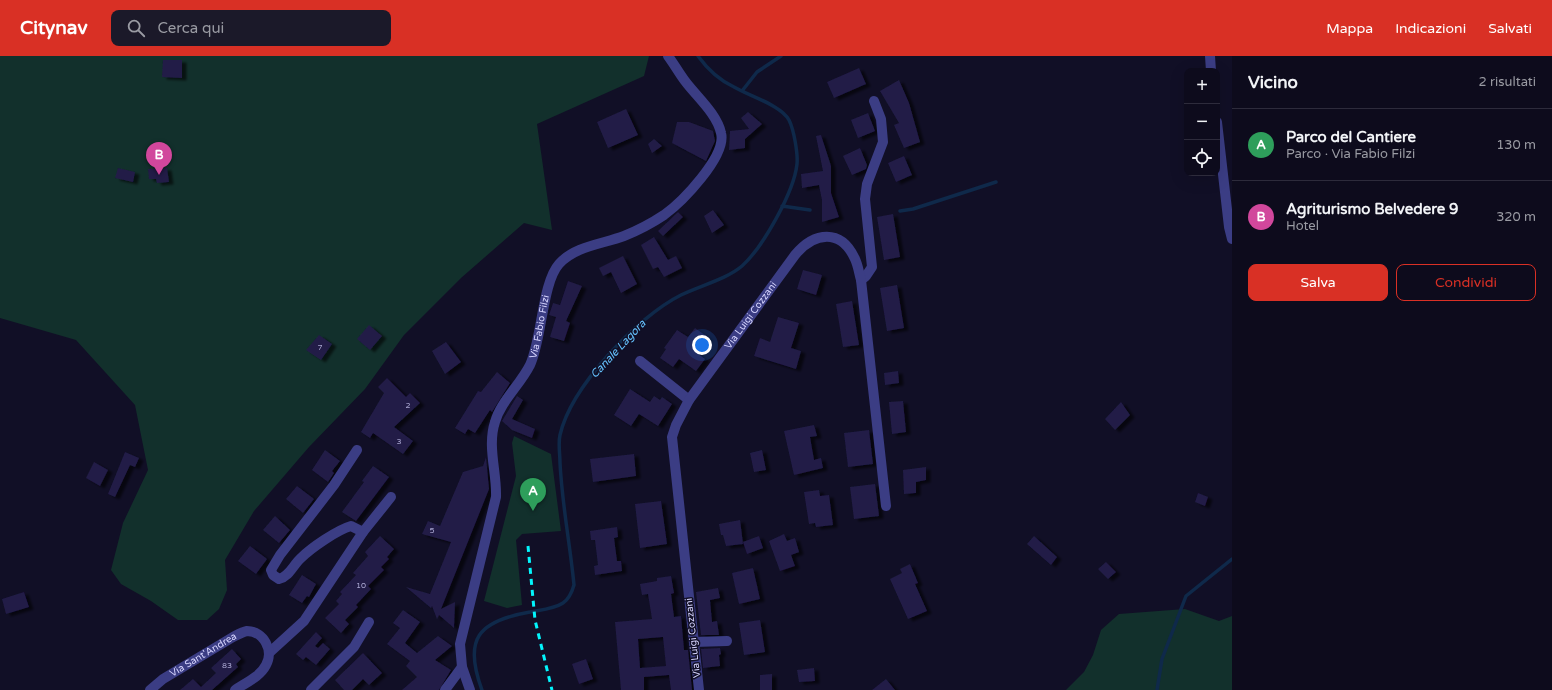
<!DOCTYPE html>
<html lang="it">
<meta charset="utf-8">
<style>
:root{--surface:#0d0b1c;--page:#1b1929;--text:#f1f3f6;--muted:#9a9ba3;--line:#2d2b3b;--accent:#d93025}
body{margin:0;font-family:"Varela Round",sans-serif;background:var(--page);color:var(--text)}
.controls{position:absolute;right:12px;top:12px;display:grid;overflow:hidden;border-radius:8px;box-shadow:0 4px 16px #0002}
.controls button{width:36px;height:36px;display:grid;place-items:center;padding:0;border:0;border-bottom:1px solid var(--line);background:var(--surface);color:var(--text);font:20px sans-serif}
.you{position:absolute;left:702px;top:289px;width:14px;height:14px;margin:-10px;border:3px solid #fff;border-radius:50%;background:#1a73e8;box-shadow:0 0 0 6px #1a73e833}
.badge{display:grid;place-items:center;width:26px;height:26px;border-radius:50%;background:var(--accent);color:#fff;font-size:13px;font-weight:700}
.pin{position:absolute;translate:-50% -33px;filter:drop-shadow(0 1px 2px #0008)}
.pin::after{content:'';position:absolute;top:21px;width:14px;height:12px;background:inherit;clip-path:polygon(0 0,100% 0,50% 100%)}
.list{margin:0;padding:0;list-style:none}
h2{display:flex;justify-content:space-between;align-items:center;height:52px;margin:0;padding:0 16px;font-size:17px}
h2 small{font-size:13px;font-weight:400;color:var(--muted)}
.list li{display:grid;grid-template-columns:26px 1fr auto;gap:12px;align-items:center;box-sizing:border-box;height:72px;padding:0 16px;border-top:1px solid var(--line)}
.list b{display:block;font-size:15px;white-space:nowrap}
.list p{margin:0;font-size:13px;white-space:nowrap;color:var(--muted)}
.list em{font-size:13px;font-style:normal;color:var(--muted)}
.actions{display:flex;gap:8px;padding:12px 16px}
.actions a{flex:1;padding:9px 0;border:1px solid var(--accent);border-radius:8px;text-align:center;font-size:14px;color:var(--accent)}
.actions .main{background:var(--accent);color:#fff}
.icon{flex:none;width:22px;height:22px;fill:none;stroke:currentColor;stroke-width:2;stroke-linecap:round;stroke-linejoin:round}
.map{position:relative;flex:none;width:1232px;height:634px;overflow:hidden}
header{display:flex;align-items:center;gap:24px;box-sizing:border-box;height:56px;padding:0 20px;background:var(--accent);color:#fff}
header strong{font-size:19px}
nav{display:flex;gap:22px;margin-inline-start:auto;font-size:14px}
.search{width:280px;height:36px;background:var(--page);display:flex;align-items:center;gap:10px;box-sizing:border-box;padding:0 14px;border-radius:8px;color:var(--muted);font-size:15px}
main{display:flex}
aside{flex:1;background:var(--surface)}
.map>svg:first-child{display:block}
</style>
<header>
<strong>Citynav</strong>
<div class="search"><svg class="icon" aria-label="search" viewBox="0 0 24 24"><circle cx="10" cy="10" r="6"/><path d="M15 15l6 6"/></svg>Cerca qui</div>
<nav><a>Mappa</a><a>Indicazioni</a><a>Salvati</a></nav>
</header>
<main>
<div class="map">
<svg width="1232" height="634" viewBox="0 0 1232 634">
<defs>
<filter id="shadow"><feDropShadow dx="4.5" dy="2.5" stdDeviation="1" flood-color="#0009"/></filter>
</defs>
<rect width="100%" height="100%" fill="#110f26"/>
<path fill="#12302c" d="M 0,0 L 649,0 L 644,20 L 537,68 L 552,174 L 524,167 L 461,222 L 404,279 L 365,333 L 309,391 L 254,455 L 225,504 L 227,534 L 219,553 L 207,564 L 178,564 L 151,545 L 121,528 L 111,514 L 123,467 L 148,414 L 135,349 L 76,284 L 0,262 Z
M 514,380 L 551,398 L 561,475 L 522,478 L 516,484 L 522,549 L 507,552 L 484,545 L 516,420 L 512,387 Z
M 1185,553 L 1219,565 L 1232,560 L 1232,634 L 1066,634 L 1084,616 L 1093,599 L 1101,574 L 1119,558 Z"/>
<g fill="none" stroke-linecap="round" stroke-linejoin="round">
<path stroke="#0f294a" stroke-width="3.5" d="M 742,35 L 757,16 L 781,0
M 782,150 L 810,154
M 900,155 L 913,153 L 996,126
M 482,634 C 463,583 478,565 530,556 C 540,554 554,553 563,547 C 569,543 572,536 574,529 C 570,488 562,448 560,407 C 560,398 558,387 560,379 C 571,331 637,261 681,239 C 699,230 727,223 742,210 C 763,191 794,136 797,108 C 798,98 794,74 789,64 C 781,49 749,40 734,31 C 719,24 708,14 698,0
M 1157,634 L 1162,603 L 1186,540 L 1232,503"/>
</g>
<path fill="#211c46" fill-rule="evenodd" filter="url(#shadow)" d="M 163,4 L 182,4 L 182,22 L 162,21 Z
M 859,12 L 866,28 L 834,42 L 827,26 Z
M 899,24 L 909,47 L 920,86 L 904,92 L 894,69 L 899,67 L 880,35 Z
M 626,53 L 638,79 L 608,92 L 597,66 Z
M 748,56 L 762,68 L 745,83 L 745,92 L 729,94 L 730,75 L 749,73 L 741,62 Z
M 868,57 L 875,75 L 858,82 L 851,64 Z
M 677,66 L 689,66 L 713,75 L 715,85 L 706,105 L 672,87 Z
M 821,79 L 831,110 L 831,137 L 839,161 L 822,166 L 822,144 L 819,129 L 802,132 L 801,118 L 823,115 L 816,80 Z
M 654,83 L 662,90 L 652,97 L 648,88 Z
M 860,92 L 867,109 L 866,113 L 852,119 L 843,100 Z
M 904,100 L 912,119 L 896,126 L 888,107 Z
M 118,112 L 135,116 L 133,126 L 115,122 Z
M 167,112 L 169,126 L 157,127 L 156,123 L 149,123 L 148,113 Z
M 713,154 L 724,169 L 712,177 L 704,160 Z
M 678,156 L 683,161 L 663,180 L 658,175 Z
M 893,158 L 900,201 L 884,204 L 877,161 Z
M 654,181 L 668,204 L 676,200 L 682,212 L 664,221 L 658,211 L 653,213 L 641,189 Z
M 623,200 L 637,228 L 621,237 L 611,216 L 603,220 L 599,212 Z
M 803,214 L 822,219 L 816,239 L 797,233 Z
M 568,225 L 582,230 L 566,265 L 570,267 L 564,285 L 550,281 L 556,261 L 549,259 L 553,247 L 560,249 Z
M 897,229 L 904,272 L 887,275 L 880,232 Z
M 852,245 L 859,289 L 843,291 L 836,248 Z
M 778,261 L 799,267 L 791,292 L 801,295 L 796,313 L 754,300 L 760,282 L 770,286 Z
M 369,269 L 382,280 L 370,294 L 357,283 Z
M 695,272 L 709,282 L 698,298 L 705,303 L 696,315 L 679,303 L 673,311 L 660,302 L 666,293 L 664,292 L 677,274 L 688,281 Z
M 319,279 L 332,288 L 321,304 L 306,294 Z
M 446,286 L 461,306 L 445,318 L 432,295 Z
M 898,315 L 899,327 L 885,329 L 884,317 Z
M 497,316 L 510,327 L 492,356 L 490,354 L 475,377 L 468,373 L 465,378 L 455,372 L 478,335 L 481,336 Z
M 387,322 L 406,341 L 410,337 L 420,347 L 394,371 L 413,385 L 403,398 L 373,377 L 370,382 L 361,376 L 384,337 L 378,331 Z
M 630,333 L 650,346 L 654,340 L 660,344 L 662,341 L 672,348 L 658,370 L 639,358 L 631,370 L 614,359 Z
M 517,340 L 523,344 L 512,363 L 535,373 L 532,382 L 512,374 L 502,365 Z
M 903,345 L 906,376 L 892,378 L 889,346 Z
M 1121,346 L 1130,359 L 1115,374 L 1105,363 Z
M 814,369 L 817,380 L 810,381 L 814,404 L 821,402 L 823,412 L 794,419 L 784,375 Z
M 869,374 L 873,408 L 848,411 L 844,377 Z
M 325,394 L 340,405 L 332,415 L 334,417 L 328,426 L 312,414 Z
M 762,394 L 766,414 L 754,416 L 750,397 Z
M 125,396 L 139,402 L 135,411 L 130,409 L 115,441 L 108,438 Z
M 634,398 L 636,420 L 593,426 L 590,403 Z
M 486,401 L 489,433 L 441,553 L 455,546 L 454,572 L 439,559 L 437,563 L 432,550 L 431,552 L 406,531 L 430,538 L 451,486 L 422,478 L 428,465 L 440,470 L 463,416 L 483,410 Z
M 94,406 L 108,414 L 100,430 L 86,422 Z
M 373,410 L 389,421 L 356,465 L 342,456 L 364,426 L 362,425 Z
M 926,411 L 926,424 L 916,426 L 916,437 L 904,438 L 903,414 Z
M 875,428 L 879,460 L 854,463 L 850,431 Z
M 297,430 L 314,443 L 303,457 L 286,443 Z
M 819,434 L 820,440 L 829,439 L 833,469 L 816,471 L 815,467 L 809,468 L 804,436 Z
M 1198,437 L 1208,441 L 1205,450 L 1195,446 Z
M 661,445 L 667,488 L 640,492 L 635,448 Z
M 275,460 L 290,474 L 279,487 L 263,474 Z
M 740,464 L 743,488 L 726,490 L 723,479 L 721,479 L 719,468 Z
M 617,471 L 618,481 L 614,482 L 617,505 L 621,505 L 622,515 L 595,519 L 594,510 L 598,509 L 595,484 L 591,484 L 590,475 Z
M 784,478 L 787,485 L 795,482 L 799,496 L 791,499 L 795,510 L 780,515 L 769,485 Z
M 380,480 L 394,493 L 387,501 L 389,503 L 381,511 L 384,514 L 368,530 L 371,533 L 356,549 L 358,551 L 345,564 L 349,568 L 341,577 L 325,562 L 339,548 L 336,545 L 342,538 L 340,536 L 356,519 L 353,517 L 368,500 L 365,496 Z
M 759,480 L 763,492 L 747,498 L 743,486 Z
M 1034,480 L 1057,501 L 1051,509 L 1027,488 Z
M 250,490 L 267,503 L 256,518 L 238,505 Z
M 1106,506 L 1116,516 L 1108,523 L 1098,513 Z
M 910,508 L 918,527 L 915,528 L 927,555 L 908,563 L 890,523 L 902,517 L 900,513 Z
M 753,512 L 760,543 L 739,548 L 732,517 Z
M 302,519 L 316,528 L 309,541 L 307,540 L 302,547 L 289,539 Z
M 671,520 L 674,537 L 671,538 L 674,561 L 681,560 L 684,594 L 688,594 L 692,634 L 671,634 L 669,619 L 644,621 L 644,634 L 621,634 L 615,566 L 652,563 L 648,538 L 642,539 L 640,528 L 657,525 L 657,522 ZM 663,581 L 666,610 L 640,612 L 638,583 Z
M 718,532 L 720,542 L 710,544 L 712,566 L 717,565 L 719,579 L 701,579 L 696,536 Z
M 24,536 L 29,551 L 6,558 L 2,543 Z
M 403,554 L 420,566 L 405,587 L 417,597 L 438,580 L 452,590 L 435,604 L 451,614 L 439,634 L 402,634 L 417,621 L 406,610 L 410,605 L 387,588 L 400,572 L 393,567 Z
M 760,564 L 765,596 L 744,599 L 739,567 Z
M 316,576 L 322,582 L 315,590 L 318,592 L 323,587 L 330,593 L 316,609 L 306,601 L 303,604 L 296,598 Z
M 720,592 L 721,598 L 719,599 L 720,610 L 703,612 L 701,593 Z
M 232,593 L 241,603 L 236,608 L 238,611 L 212,634 L 180,634 L 193,623 L 201,631 L 216,617 L 211,612 Z
M 363,597 L 382,617 L 369,629 L 363,623 L 352,634 L 344,634 L 335,624 Z
M 586,603 L 593,623 L 579,628 L 572,608 Z
M 814,612 L 815,625 L 799,626 L 797,614 Z
M 772,618 L 772,634 L 760,634 L 760,619 Z
M 886,623 L 895,634 L 872,634 Z"/>
<g fill="none" stroke-linecap="round" stroke-linejoin="round">
<g stroke="#3b3d84" stroke-width="10">
<path d="M 861,224 L 866,220 L 872,211 L 865,143 L 867,128 L 883,86 L 881,63 L 874,45"/>
<path d="M 640,305 L 689,344"/>
<path d="M 357,394 L 334,429 L 280,499 L 271,514 L 273,519 L 279,523 C 290,520 293,509 301,502 C 311,492 337,474 351,470 L 363,476"/>
<path d="M 694,586 L 727,585"/>
<path d="M 270,596 L 304,565 L 363,476 L 391,441"/>
<path id="s1" d="M 150,634 L 163,623 L 233,581 C 237,579 242,576 247,575 C 264,575 274,595 266,609 C 260,621 245,627 235,634"/>
<path d="M 311,634 L 354,591 L 369,566"/>
<path d="M 445,634 L 462,611"/>
<path id="s2" d="M 699,634 L 672,381 L 676,369 L 689,344 L 795,199 C 814,176 841,172 855,203 C 858,209 859,217 861,224 L 886,450"/>
</g>
<g stroke="#3b3d84" stroke-width="10">
<path d="M 1210,0 L 1211,15"/>
<path d="M 1217,66 L 1229,171 L 1232,183"/>
<path id="s3" d="M 470,634 L 462,611 L 460,588 L 496,441 C 497,417 487,390 495,366 C 501,345 520,329 530,309 C 542,284 542,227 559,208 C 575,190 603,188 624,180 C 639,174 652,167 664,159 C 682,146 727,100 721,77 C 717,58 697,41 685,25 C 679,17 674,8 668,0"/>
</g>
<path stroke="#03f5fc" stroke-width="3" stroke-dasharray="6 5" stroke-linecap="butt" d="M 528,490 L 535,564 L 552,634"/>
</g>
<g text-anchor="middle" dominant-baseline="central" stroke-width="3" stroke-linejoin="round" paint-order="stroke">
<g font-size="8" fill="#a9a6d0">
<text x="320" y="291">7</text>
<text x="408" y="349">2</text>
<text x="399" y="385">3</text>
<text x="432" y="474">5</text>
<text x="361" y="529">10</text>
<text x="227" y="609">83</text>
</g>
<g font-size="10" fill="#d6d4fe" stroke="#110f26">
<text stroke="none"><textPath href="#s2" startOffset="400">Via Luigi Cozzani</textPath></text>
<text stroke="none"><textPath href="#s3" startOffset="381">Via Fabio Filzi</textPath></text>
<text transform="translate(693 582) rotate(-96)">Via Luigi Cozzani</text>
<text stroke="none"><textPath href="#s1" startOffset="64">Via Sant'Andrea</textPath></text>
</g>
<g font-size="11" font-style="italic" fill="#64c1fd" stroke="#110f26">
<text transform="translate(618 293) rotate(-47)">Canale Lagora</text>
</g>
</g>
</svg>
<div class="controls">
<button>+</button>
<button>−</button>
<button><svg class="icon" aria-label="locate" viewBox="0 0 24 24"><circle cx="12" cy="12" r="6"/><path d="M12 2v4M12 18v4M2 12h4M18 12h4"/></svg></button>
</div>
<div class="you"></div>
<div class="pin badge" style="left:533px;top:455px;background:#2e9e5b">A</div>
<div class="pin badge" style="left:159px;top:119px;background:#d1479c">B</div>
</div>
<aside>
<h2>Vicino<small>2 risultati</small></h2>
<ul class="list">
<li><span class="badge" style="background:#2e9e5b">A</span><div><b>Parco del Cantiere</b><p>Parco · Via Fabio Filzi</p></div><em>130 m</em></li>
<li><span class="badge" style="background:#d1479c">B</span><div><b>Agriturismo Belvedere 9</b><p>Hotel</p></div><em>320 m</em></li>
</ul>
<div class="actions"><a class="main">Salva</a><a>Condividi</a></div>
</aside>
</main>
